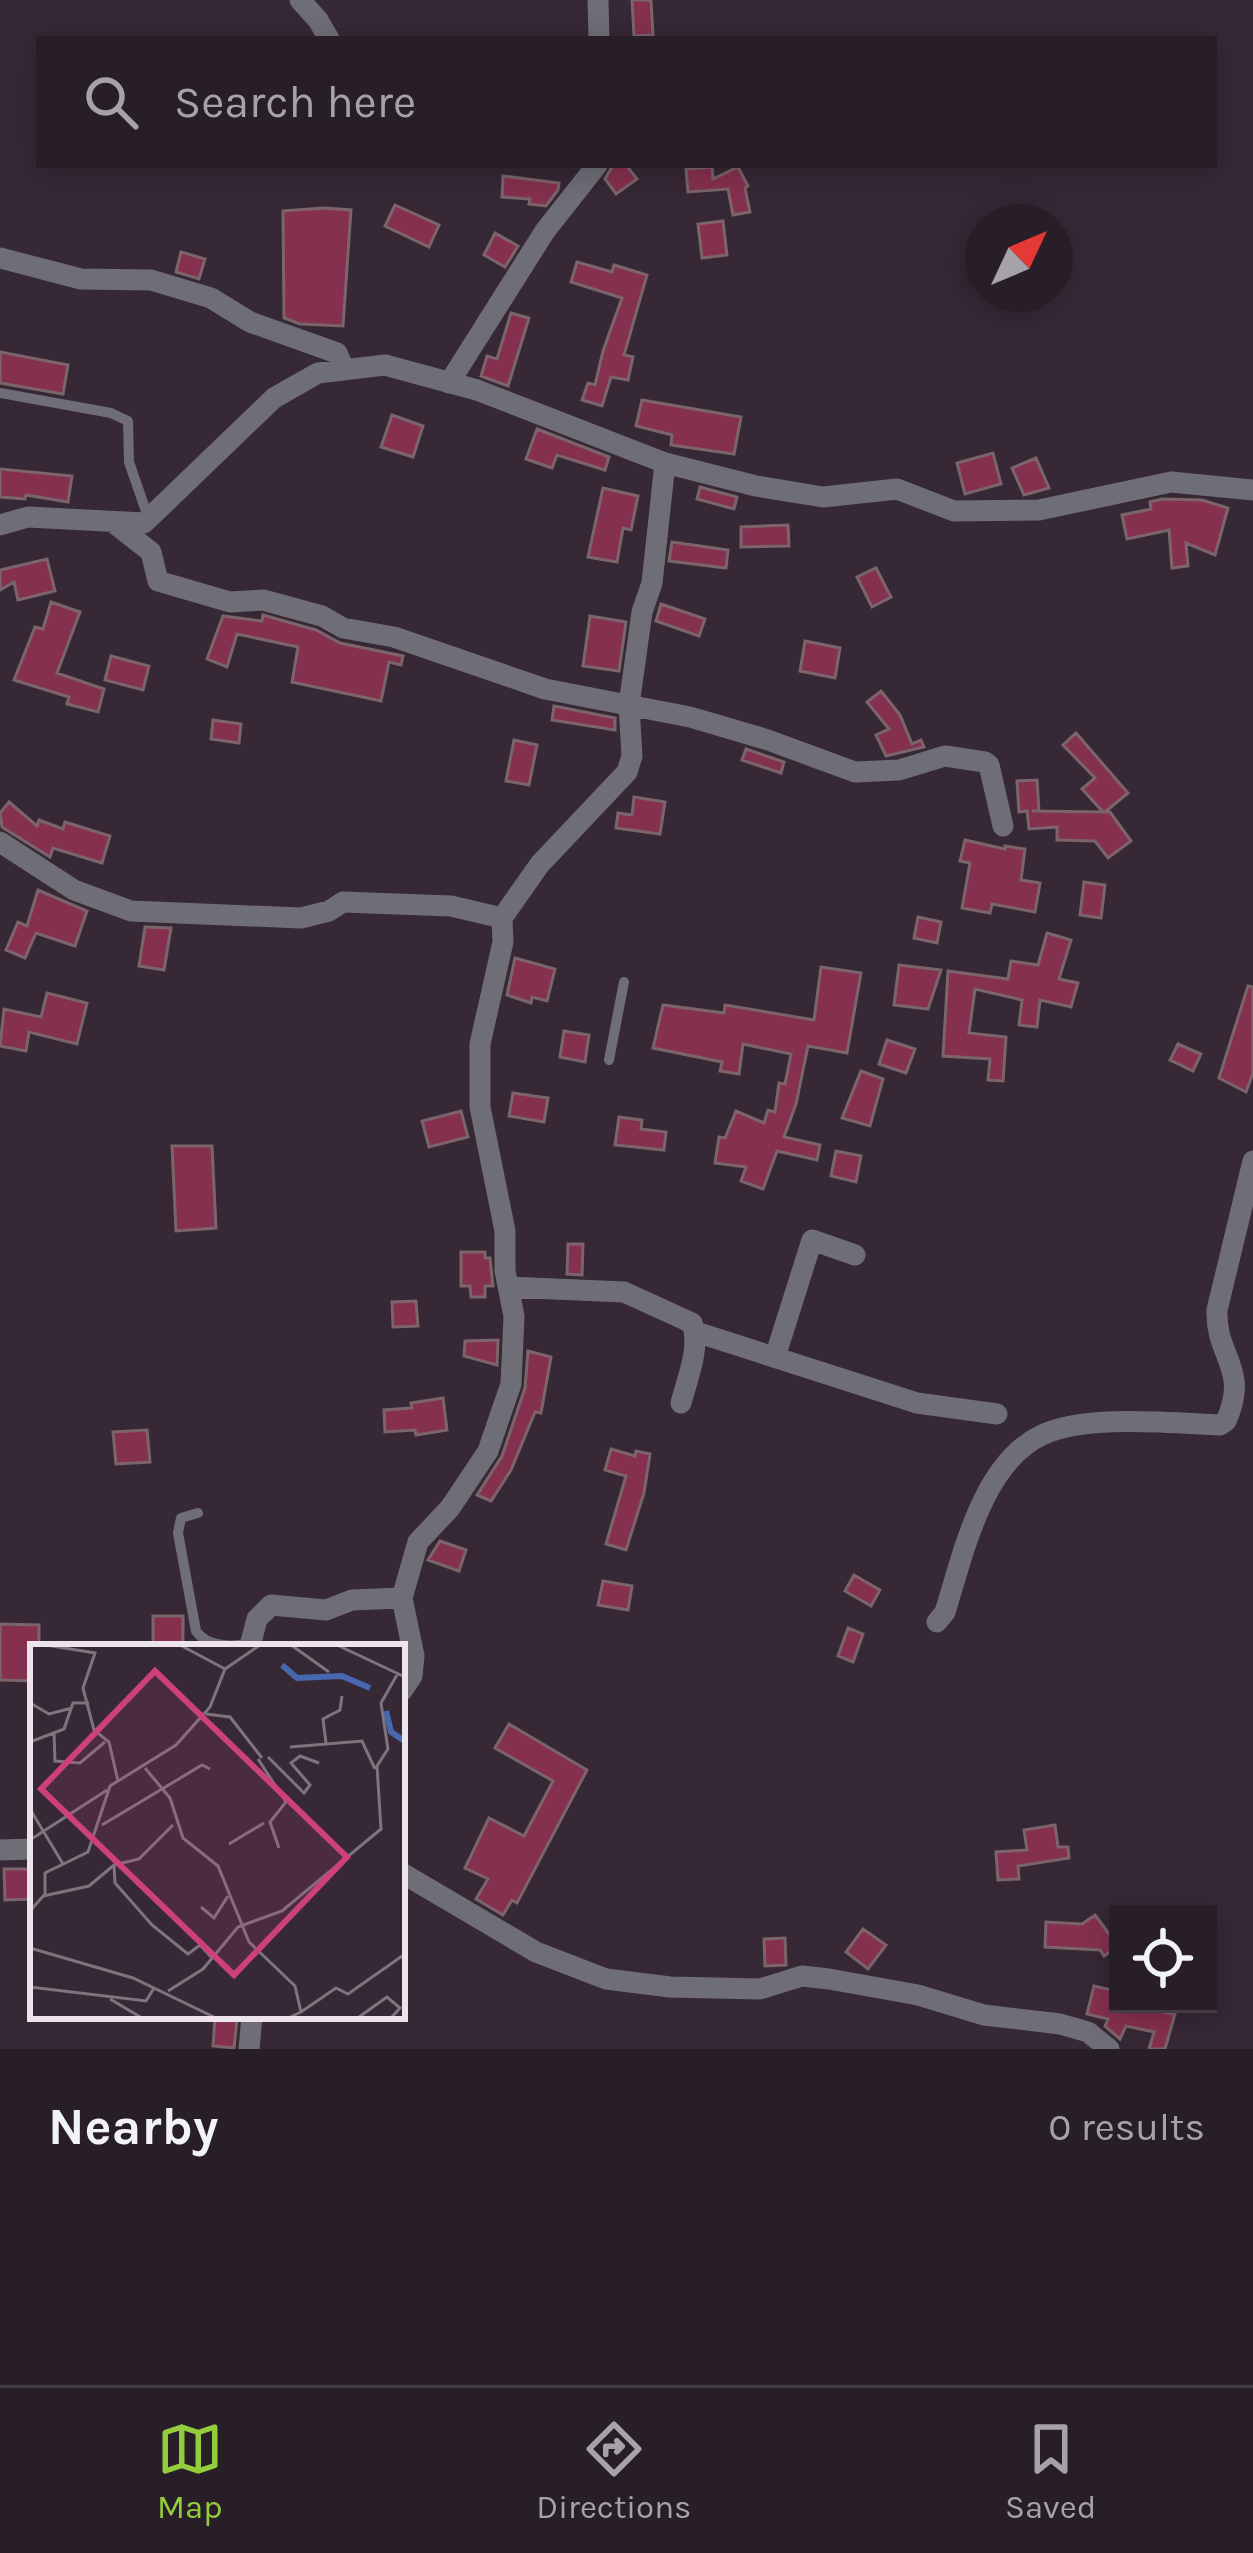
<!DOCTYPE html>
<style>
:root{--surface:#281e28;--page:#342b34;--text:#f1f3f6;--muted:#a5a2a8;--line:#443c45;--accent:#93cc3d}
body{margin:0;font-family:Karla,sans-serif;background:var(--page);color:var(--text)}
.controls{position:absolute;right:36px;bottom:36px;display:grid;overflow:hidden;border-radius:0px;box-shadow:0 6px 30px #0003}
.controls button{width:108px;height:108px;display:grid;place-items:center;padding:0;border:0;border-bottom:3px solid var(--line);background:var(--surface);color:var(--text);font:60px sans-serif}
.compass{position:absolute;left:965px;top:204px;width:108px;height:108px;border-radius:50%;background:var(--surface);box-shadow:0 6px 30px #0003;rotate:46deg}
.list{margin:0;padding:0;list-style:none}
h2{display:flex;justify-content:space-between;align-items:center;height:156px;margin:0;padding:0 48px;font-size:51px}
h2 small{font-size:39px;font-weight:400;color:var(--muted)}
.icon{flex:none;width:66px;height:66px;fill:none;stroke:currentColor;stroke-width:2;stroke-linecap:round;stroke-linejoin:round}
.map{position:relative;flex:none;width:1253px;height:2049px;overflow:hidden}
.search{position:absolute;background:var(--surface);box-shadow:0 6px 30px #0003;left:36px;right:36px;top:36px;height:132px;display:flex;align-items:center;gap:30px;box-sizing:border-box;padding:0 42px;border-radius:0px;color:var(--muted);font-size:45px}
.sheet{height:336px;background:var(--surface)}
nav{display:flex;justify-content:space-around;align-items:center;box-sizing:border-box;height:168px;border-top:3px solid var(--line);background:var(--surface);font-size:33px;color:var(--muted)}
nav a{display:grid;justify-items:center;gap:6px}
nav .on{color:var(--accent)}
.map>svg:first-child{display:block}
</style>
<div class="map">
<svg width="1253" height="2049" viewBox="0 0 1253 2049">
<rect width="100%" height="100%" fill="#362835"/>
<path fill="#85304f" stroke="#7b646a" stroke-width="3" d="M 632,0 L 651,0 L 653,35 L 634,36 Z
M 613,165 L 626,165 L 637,179 L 616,194 L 605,179 Z
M 712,167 L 713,179 L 738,167 L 748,186 L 745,188 L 750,212 L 733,215 L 728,189 L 688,192 L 686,169 Z
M 503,176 L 559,183 L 558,190 L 546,206 L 529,204 L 530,199 L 502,197 Z
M 395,205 L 439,225 L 429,247 L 385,226 Z
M 324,208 L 351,210 L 343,326 L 300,324 L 284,318 L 283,211 Z
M 723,221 L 727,255 L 702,258 L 698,224 Z
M 495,233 L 518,246 L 505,267 L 484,255 Z
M 181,252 L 205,259 L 199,279 L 176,272 Z
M 577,262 L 612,272 L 614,265 L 647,275 L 624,355 L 633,357 L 628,380 L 611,377 L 602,406 L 582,400 L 588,383 L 595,385 L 603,351 L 622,298 L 571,282 Z
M 511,313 L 529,318 L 508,386 L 481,376 L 487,356 L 497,359 Z
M 0,352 L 68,365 L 63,394 L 0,383 Z
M 642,400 L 741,417 L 734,454 L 671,445 L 672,435 L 636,426 Z
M 392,415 L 423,426 L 413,457 L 381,447 Z
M 537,429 L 609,457 L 605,470 L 557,455 L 552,468 L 526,459 Z
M 993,453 L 1001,484 L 965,494 L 957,463 Z
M 1036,458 L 1049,488 L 1024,495 L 1012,468 Z
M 0,469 L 72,476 L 68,502 L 26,495 L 25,499 L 0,497 Z
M 700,487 L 737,497 L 734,509 L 697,499 Z
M 603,488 L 638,496 L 631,530 L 623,528 L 617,562 L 588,557 Z
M 1162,499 L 1202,500 L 1228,508 L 1215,555 L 1186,543 L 1188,566 L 1172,568 L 1169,530 L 1127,539 L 1122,515 L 1151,509 L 1150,502 Z
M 788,525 L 789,546 L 741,547 L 741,527 Z
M 672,542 L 728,550 L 726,568 L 669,561 Z
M 47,559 L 55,591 L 18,600 L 14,582 L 0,590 L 0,570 Z
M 876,568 L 891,597 L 872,607 L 857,577 Z
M 51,602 L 80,612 L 57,673 L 104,689 L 98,712 L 67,704 L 69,697 L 14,680 L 35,627 L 43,629 Z
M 661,604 L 705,619 L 699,636 L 656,621 Z
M 263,615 L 316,630 L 340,643 L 403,656 L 401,665 L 389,662 L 381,701 L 292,682 L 298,647 L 237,634 L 227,667 L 207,659 L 223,616 L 262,621 Z
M 590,616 L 626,622 L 619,671 L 583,666 Z
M 805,641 L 840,648 L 835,678 L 800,671 Z
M 111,656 L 149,666 L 143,690 L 105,680 Z
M 881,691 L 900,715 L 912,744 L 921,740 L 924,747 L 886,756 L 876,735 L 889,729 L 867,702 Z
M 554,706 L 615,718 L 615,730 L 552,720 Z
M 213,720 L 241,724 L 239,743 L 211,739 Z
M 1076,733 L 1128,793 L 1105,812 L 1110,812 L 1131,841 L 1108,858 L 1095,841 L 1057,840 L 1057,827 L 1029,829 L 1027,811 L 1019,812 L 1017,781 L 1037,780 L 1039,811 L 1032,811 L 1103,812 L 1082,789 L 1095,778 L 1063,745 Z
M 514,740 L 537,745 L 529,785 L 506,781 Z
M 746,749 L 784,762 L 781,773 L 742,760 Z
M 634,797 L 665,802 L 660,834 L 616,828 L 618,813 L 632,815 Z
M 9,802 L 37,826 L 39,820 L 63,829 L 65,822 L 110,836 L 102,863 L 53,848 L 50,857 L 2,827 L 0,813 Z
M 965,840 L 1005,849 L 1005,846 L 1025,849 L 1021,880 L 1040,883 L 1035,912 L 992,904 L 990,913 L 962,908 L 970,863 L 960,861 Z
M 1084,882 L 1105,885 L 1101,918 L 1080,915 Z
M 38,890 L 87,911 L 75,946 L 36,933 L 25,958 L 6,950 L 18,922 L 27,926 Z
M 918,917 L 941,922 L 937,943 L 914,938 Z
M 145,927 L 171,928 L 164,970 L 139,966 Z
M 1047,933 L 1071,940 L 1059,979 L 1078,983 L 1071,1007 L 1040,1000 L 1037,1027 L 1019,1025 L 1022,1000 L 975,989 L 969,1033 L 1006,1037 L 1003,1081 L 988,1080 L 990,1059 L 943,1056 L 948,971 L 1008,979 L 1011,961 L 1038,965 Z
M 515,958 L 555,969 L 547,1001 L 532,997 L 531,1003 L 507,995 Z
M 899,965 L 941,970 L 928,1009 L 894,1005 Z
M 821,967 L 861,973 L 847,1053 L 808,1046 L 796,1104 L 784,1137 L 820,1145 L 817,1160 L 777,1151 L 763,1189 L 741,1181 L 746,1167 L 715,1163 L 719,1137 L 725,1138 L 736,1111 L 764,1123 L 768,1110 L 775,1112 L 779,1083 L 785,1084 L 791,1054 L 743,1044 L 739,1074 L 720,1071 L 722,1062 L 653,1048 L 663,1005 L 724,1013 L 725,1005 L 814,1020 Z
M 1248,986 L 1253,987 L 1253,1073 L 1246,1092 L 1219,1078 Z
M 47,993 L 87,1003 L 77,1044 L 29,1032 L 26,1051 L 0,1046 L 4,1009 L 41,1017 Z
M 564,1031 L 589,1035 L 585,1062 L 560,1057 Z
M 887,1040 L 915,1049 L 906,1073 L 879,1064 Z
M 1178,1044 L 1201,1054 L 1193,1071 L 1170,1060 Z
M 861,1071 L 883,1079 L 870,1126 L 842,1118 Z
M 513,1093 L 548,1098 L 544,1122 L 509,1116 Z
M 461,1111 L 468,1137 L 429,1147 L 422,1121 Z
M 619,1117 L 642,1120 L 641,1129 L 666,1132 L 664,1150 L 615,1145 Z
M 172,1146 L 212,1146 L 216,1228 L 176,1231 Z
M 836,1151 L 861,1156 L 856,1182 L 831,1176 Z
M 568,1244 L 583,1244 L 582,1275 L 567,1274 Z
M 461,1252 L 485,1252 L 485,1258 L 490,1258 L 493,1286 L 485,1286 L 485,1297 L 471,1297 L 470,1286 L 461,1286 Z
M 416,1301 L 418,1326 L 393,1327 L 392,1302 Z
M 498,1340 L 497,1365 L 464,1356 L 465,1341 Z
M 528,1351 L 551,1357 L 541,1413 L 535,1412 L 511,1470 L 491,1501 L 477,1495 L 502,1456 L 525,1388 Z
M 443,1398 L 447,1430 L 416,1435 L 415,1430 L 385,1432 L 384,1410 L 412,1408 L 411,1403 Z
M 147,1430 L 150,1462 L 116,1464 L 113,1432 Z
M 611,1449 L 635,1456 L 636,1451 L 650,1454 L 644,1493 L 626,1550 L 606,1544 L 626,1476 L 605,1470 Z
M 440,1541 L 466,1550 L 459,1571 L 428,1560 Z
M 854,1575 L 880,1590 L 871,1606 L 845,1591 Z
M 603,1581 L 632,1586 L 628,1610 L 598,1605 Z
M 153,1616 L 183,1616 L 183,1647 L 153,1647 Z
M 0,1624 L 39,1625 L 39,1647 L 33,1647 L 33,1681 L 0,1680 Z
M 848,1628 L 863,1634 L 853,1662 L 838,1656 Z
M 509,1724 L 587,1770 L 517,1903 L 512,1900 L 503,1915 L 476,1899 L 488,1879 L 465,1868 L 489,1818 L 524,1836 L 553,1781 L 495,1748 Z
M 1055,1825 L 1058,1847 L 1068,1847 L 1069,1858 L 1018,1866 L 1019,1879 L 998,1880 L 996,1852 L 1027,1850 L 1024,1830 Z
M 4,1869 L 32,1869 L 33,1899 L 5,1900 Z
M 1095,1915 L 1118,1946 L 1104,1956 L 1100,1950 L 1045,1947 L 1046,1922 L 1082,1924 Z
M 863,1929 L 886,1945 L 868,1969 L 846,1952 Z
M 785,1938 L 786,1965 L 765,1966 L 764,1939 Z
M 1094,1986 L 1116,1991 L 1113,2002 L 1118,2004 L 1175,2014 L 1165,2049 L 1149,2049 L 1154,2032 L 1126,2026 L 1120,2039 L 1105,2026 L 1108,2019 L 1087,2014 Z
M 215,2018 L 237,2020 L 234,2048 L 213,2046 Z"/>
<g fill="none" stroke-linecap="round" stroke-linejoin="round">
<path stroke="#6f6d76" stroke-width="10" d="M 0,393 L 111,413 L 128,421 L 129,462 L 148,517
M 609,1060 L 624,982
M 198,1513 L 181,1518 L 178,1533 L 196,1631 C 207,1647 234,1648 251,1642"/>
<path stroke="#6f6d76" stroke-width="21" d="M 300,0 L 318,20 L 329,39
M 598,0 L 599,39
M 0,258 L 81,279 L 151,280 L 211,298 L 250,322 L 337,353 L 344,369
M 449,383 L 545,231 L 597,165
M 114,523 L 151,552 L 158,581 L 230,602 L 263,600 L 322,616 L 343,628 L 394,637 L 545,689 L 690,717 L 768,740 L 855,772 L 899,770 L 945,756 L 985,762 L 989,765 L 1003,826
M 0,525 L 28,517 L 144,523 L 274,398 L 318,373 L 385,365 L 477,390 L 665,463 L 756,486 L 823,497 L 897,489 L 954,511 L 1039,510 L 1171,482 L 1253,490
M 0,842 L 74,890 L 131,911 L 301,918 L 329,911 L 343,902 L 451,906 L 502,918
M 509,1287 L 624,1292 L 692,1323 C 701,1347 687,1379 681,1403
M 696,1332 L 917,1403 L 997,1414
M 775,1357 L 812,1240 L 855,1255
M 937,1622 L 945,1612 C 963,1555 982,1463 1042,1435 C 1084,1414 1172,1423 1220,1425 L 1226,1421 C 1250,1368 1215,1357 1217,1310 L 1253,1161
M 251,1642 L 257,1619 L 271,1605 L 326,1610 L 352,1600 L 402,1598
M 402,1691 L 412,1676 L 414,1656 L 402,1598 L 418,1542 L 450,1508 L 488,1451 L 511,1384 L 514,1316 L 505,1271 L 505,1231 L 480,1107 L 480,1044 L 503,942 L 502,918 L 540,864 L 627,772 L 632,756 L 629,705 L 642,612 L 652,583 L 665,463
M 0,1850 L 33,1849
M 402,1873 L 536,1952 L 606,1979 L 670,1987 L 760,1989 L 802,1976 L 829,1979 L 918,1995 L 984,2015 L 1060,2024 L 1088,2032 L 1109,2049
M 249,2049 L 252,2016"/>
</g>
<g transform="translate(30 1644)">
<rect width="375" height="375" fill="#362835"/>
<path fill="none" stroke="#4767af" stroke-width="6" d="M 252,21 L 267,34 L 312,32 L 340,44M 356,67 L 361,88 L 373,96"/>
<path fill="none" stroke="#7f737e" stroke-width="3" d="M 16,1 L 65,9 L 53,44 L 64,86 L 79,98 L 88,137M 150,1 L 195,25M 261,1 L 299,28M 307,1 L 375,33M 0,59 L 19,70 L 42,64M 176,70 L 200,73 L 232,114M 24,88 L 25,117 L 50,119 L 75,98M 0,98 L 34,85 L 43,59 L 59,59M 296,99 L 293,75 L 310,66 L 312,52M 260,103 L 332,97 L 345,125M 238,113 L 274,149 L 280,141 L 261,119 L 270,112 L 289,119M 228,115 L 256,158 L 240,178 L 249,204M 115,124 L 140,154 L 153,194 L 188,222 L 219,298 L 265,342 L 271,368 L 258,374M 0,165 L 33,220M 72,181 L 172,121 L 180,125M 0,196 L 77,146M 199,200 L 234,179M 84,221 L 85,239 L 122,281 L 158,310 L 170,301 L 183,315M 13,252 L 59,242 L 84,221 L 109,215 L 143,181M 171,263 L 184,274 L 198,252M 0,267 L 15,250 L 15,229 L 58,208 L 80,142 L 146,101 L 180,63 L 195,25 L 230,1M 0,304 L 103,334 L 186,374M 0,343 L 116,357 L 124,344M 138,347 L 173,325 L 208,283 L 252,267 L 351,185 L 347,122 L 358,105 L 351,59 L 368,29M 80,355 L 112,374M 271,368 L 306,344 L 318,350 L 375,310M 329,373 L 357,353 L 370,364 L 361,374"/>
<path fill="#cb4178" fill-opacity="0.15" stroke="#cb4178" stroke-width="6" d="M 125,27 L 317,213 L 204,331 L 11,145 Z"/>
<rect width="375" height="375" fill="none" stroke="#ede4ec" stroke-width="6"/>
</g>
</svg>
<div class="controls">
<button><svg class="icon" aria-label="locate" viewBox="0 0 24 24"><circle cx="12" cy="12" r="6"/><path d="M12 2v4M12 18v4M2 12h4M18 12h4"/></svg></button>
</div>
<svg class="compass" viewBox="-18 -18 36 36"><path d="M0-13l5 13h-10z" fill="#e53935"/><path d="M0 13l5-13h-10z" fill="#a5a2a8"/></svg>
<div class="search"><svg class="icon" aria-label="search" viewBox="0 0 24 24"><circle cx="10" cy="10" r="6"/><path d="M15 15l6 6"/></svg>Search here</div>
</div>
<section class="sheet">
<h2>Nearby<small>0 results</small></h2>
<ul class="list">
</ul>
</section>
<nav>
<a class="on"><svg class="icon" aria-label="map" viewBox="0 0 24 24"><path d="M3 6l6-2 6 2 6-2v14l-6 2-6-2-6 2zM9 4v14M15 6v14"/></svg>Map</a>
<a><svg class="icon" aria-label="directions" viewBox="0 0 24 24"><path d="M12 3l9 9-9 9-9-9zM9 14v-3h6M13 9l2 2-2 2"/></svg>Directions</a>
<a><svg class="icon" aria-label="saved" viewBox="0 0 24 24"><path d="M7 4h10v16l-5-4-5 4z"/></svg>Saved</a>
</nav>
